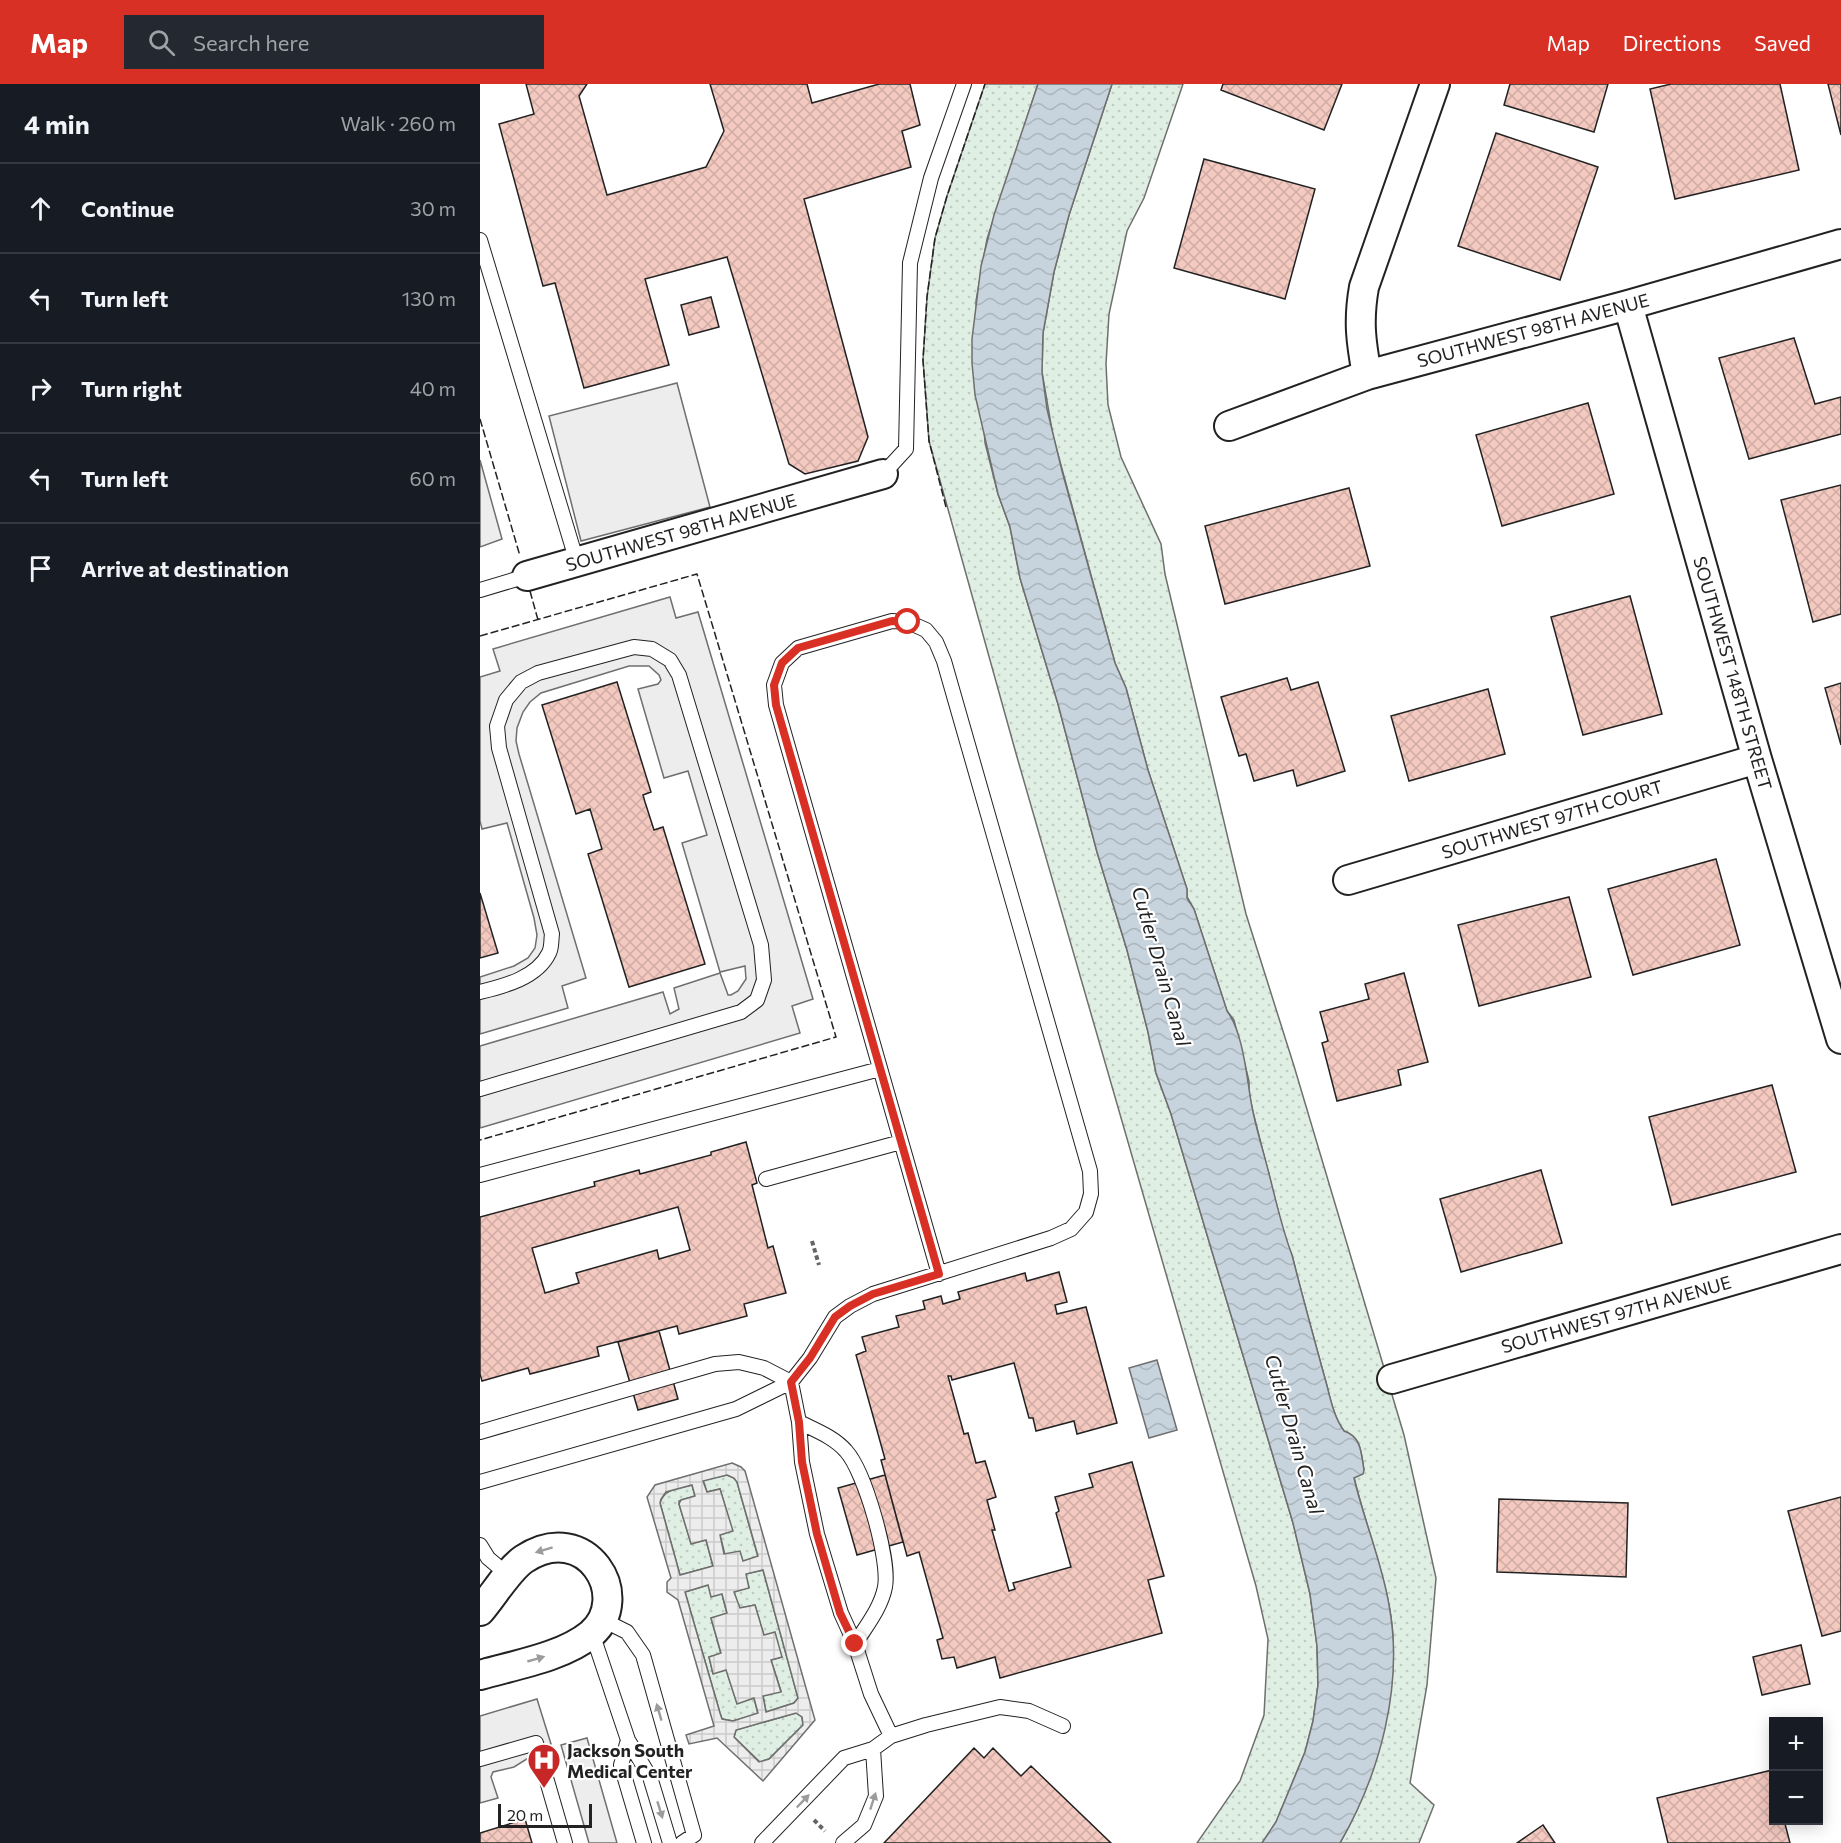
<!DOCTYPE html>
<meta charset="utf-8">
<style>
:root{--surface:#171b24;--page:#242831;--text:#f1f3f6;--muted:#9ea1a6;--line:#363941;--accent:#d93025}
body{margin:0;font-family:Commissioner,sans-serif;background:var(--page);color:var(--text)}
.controls{position:absolute;right:18px;bottom:18px;display:grid;overflow:hidden;border-radius:0px;box-shadow:0 3px 15px #0003}
.controls button{width:54px;height:54px;display:grid;place-items:center;padding:0;border:0;border-bottom:2px solid var(--line);background:var(--surface);color:var(--text);font:30px sans-serif}
.scale{position:absolute;left:18px;bottom:15px;width:94px;box-sizing:border-box;padding-left:6px;border:3px solid #222;border-top:0;font-size:16px;line-height:21px;white-space:nowrap;color:#222;-webkit-text-stroke:4px #fff;paint-order:stroke}
.stop{position:absolute;width:18px;height:18px;margin:-14px;border:4px solid #d93025;border-radius:50%;background:#fff}
.stop.end{background:#d93025;border-color:#fff;box-shadow:0 2px 6px #0008}
.list{margin:0;padding:0;list-style:none}
h2{display:flex;justify-content:space-between;align-items:center;height:78px;margin:0;padding:0 24px;font-size:26px}
h2 small{font-size:20px;font-weight:400;color:var(--muted)}
.list li{display:grid;grid-template-columns:39px 1fr auto;gap:18px;align-items:center;box-sizing:border-box;height:90px;padding:0 24px;border-top:2px solid var(--line)}
.list b{display:block;font-size:22px;white-space:nowrap}
.list em{font-size:20px;font-style:normal;color:var(--muted)}
.icon{flex:none;width:33px;height:33px;fill:none;stroke:currentColor;stroke-width:2;stroke-linecap:round;stroke-linejoin:round}
.map{position:relative;flex:none;width:1361px;height:1759px;overflow:hidden}
header{display:flex;align-items:center;gap:36px;box-sizing:border-box;height:84px;padding:0 30px;background:var(--accent);color:#fff}
header strong{font-size:28px}
nav{display:flex;gap:33px;margin-inline-start:auto;font-size:21px}
.search{width:420px;height:54px;background:var(--page);display:flex;align-items:center;gap:15px;box-sizing:border-box;padding:0 21px;border-radius:0px;color:var(--muted);font-size:22px}
main{display:flex}
aside{flex:1;background:var(--surface)}
.map>svg:first-child{display:block}
</style>
<header>
<strong>Map</strong>
<div class="search"><svg class="icon" aria-label="search" viewBox="0 0 24 24"><circle cx="10" cy="10" r="6"/><path d="M15 15l6 6"/></svg>Search here</div>
<nav><a>Map</a><a>Directions</a><a>Saved</a></nav>
</header>
<main>
<aside>
<h2>4 min<small>Walk · 260 m</small></h2>
<ul class="list">
<li><svg class="icon" aria-label="ahead" viewBox="0 0 24 24"><path d="M12 20V5M6 11l6-6 6 6"/></svg><div><b>Continue</b></div><em>30 m</em></li>
<li><svg class="icon" aria-label="left" viewBox="0 0 24 24"><path d="M17 20v-9H6M10 6l-5 5 5 5"/></svg><div><b>Turn left</b></div><em>130 m</em></li>
<li><svg class="icon" aria-label="right" viewBox="0 0 24 24"><path d="M7 20v-9h11M14 6l5 5-5 5"/></svg><div><b>Turn right</b></div><em>40 m</em></li>
<li><svg class="icon" aria-label="left" viewBox="0 0 24 24"><path d="M17 20v-9H6M10 6l-5 5 5 5"/></svg><div><b>Turn left</b></div><em>60 m</em></li>
<li><svg class="icon" aria-label="arrive" viewBox="0 0 24 24"><path d="M6 21V4h12l-3 4 3 4H6"/></svg><div><b>Arrive at destination</b></div></li>
</ul>
</aside>
<div class="map">
<svg width="1361" height="1759" viewBox="0 0 1361 1759">
<defs>
<pattern id="green-dots" width="8" height="8" patternUnits="userSpaceOnUse" patternTransform="scale(1.5)"><rect width="8" height="8" fill="#e0efe3"/><path d="M2 2h.1M6 6h.1" fill="none" stroke="#c0cdc2" stroke-width="1.8" stroke-linecap="round"/></pattern>
<pattern id="plaza-grid" width="8" height="8" patternUnits="userSpaceOnUse" patternTransform="scale(1.5)"><rect width="8" height="8" fill="#ededed"/><path d="M0 4h8M4 0v8" fill="none" stroke="#cbcbcb"/></pattern>
<pattern id="water-waves" width="16" height="10" patternUnits="userSpaceOnUse" patternTransform="scale(1.5)"><rect width="16" height="10" fill="#c7d3dd"/><path d="M0 5q4-4 8 0t8 0" fill="none" stroke="#abb5bd"/></pattern>
<pattern id="building-cross-hatch" width="8" height="8" patternUnits="userSpaceOnUse" patternTransform="scale(1.5)"><rect width="8" height="8" fill="#f3c9c0"/><path d="M0 0l8 8M0 8l8-8" fill="none" stroke="#d0aca5"/></pattern>
</defs>
<rect width="100%" height="100%" fill="#fff"/>
<path fill="url(#green-dots)" stroke="#6f6f6f" stroke-width="1.5" d="M 505,0 L 558,0 L 507,155 L 496,217 L 505,359 L 518,410 L 530,443 L 540,494 L 578,620 L 617,768 L 647,866 L 668,948 L 676,989 L 691,1030 L 813,1439 L 830,1510 L 837,1562 L 838,1601 L 833,1637 L 825,1668 L 796,1738 L 782,1759 L 717,1759 L 760,1697 L 784,1631 L 788,1555 L 776,1502 L 537,673 L 449,357 L 443,276 L 447,213 L 455,154 L 467,112 Z
M 632,0 L 703,0 L 664,114 L 647,147 L 629,230 L 626,280 L 628,321 L 641,373 L 681,460 L 685,490 L 766,830 L 814,982 L 924,1351 L 956,1494 L 947,1601 L 930,1699 L 954,1721 L 939,1759 L 860,1759 C 898,1692 924,1598 909,1521 C 901,1478 884,1436 874,1393 L 884,1386 C 881,1370 882,1353 864,1347 C 852,1330 850,1311 844,1291 C 833,1251 822,1211 812,1171 L 805,1154 L 773,1028 L 769,1009 L 769,997 L 754,936 L 747,927 L 714,825 L 707,813 L 707,805 L 668,686 L 646,604 L 635,579 L 573,352 L 562,288 L 563,249 L 574,188 L 589,131 Z
M 247,1391 L 254,1394 L 257,1398 L 278,1473 L 262,1478 L 245,1471 L 240,1451 L 252,1446 L 240,1405 L 227,1408 L 223,1396 Z
M 212,1401 L 215,1412 L 199,1417 L 199,1420 L 211,1459 L 226,1456 L 233,1482 L 200,1491 L 180,1419 C 184,1405 199,1404 212,1401 Z
M 283,1486 L 318,1614 L 314,1619 L 286,1628 L 283,1612 L 301,1607 L 291,1576 L 302,1573 L 284,1552 L 275,1521 L 259,1524 L 254,1508 L 269,1503 L 265,1490 Z
M 228,1501 L 242,1510 L 247,1530 L 231,1534 L 241,1570 L 229,1573 L 233,1589 L 246,1585 L 257,1619 L 274,1614 L 278,1630 L 253,1637 L 242,1635 L 240,1629 L 205,1508 Z
M 316,1629 L 322,1633 L 323,1641 L 289,1675 L 280,1678 L 254,1653 L 256,1646 Z"/>
<path fill="#ededed" stroke="#6f6f6f" stroke-width="1.5" d="M 197,299 L 230,423 L 101,457 L 69,332 Z
M 0,376 L 22,455 L 0,463 Z
M 190,513 L 196,534 L 218,528 L 333,915 L 312,922 L 320,949 L 0,1044 L 0,962 L 183,908 L 190,930 L 199,925 L 194,904 L 240,889 L 247,908 L 248,911 L 251,911 L 258,907 L 266,895 L 265,882 L 240,888 L 202,759 L 227,751 L 208,687 L 184,694 L 158,605 L 178,600 L 181,596 L 179,591 L 169,582 L 149,582 L 61,609 L 50,618 L 43,628 L 37,644 L 36,657 L 39,670 L 106,894 L 82,902 L 88,924 L 0,950 L 0,893 L 34,882 L 48,874 L 55,864 L 57,851 L 54,834 L 27,739 L 2,745 L 0,737 L 0,593 L 20,587 L 13,565 Z
M 57,1615 L 71,1660 L 34,1683 L 13,1688 L 11,1693 L 18,1714 L 0,1719 L 0,1632 Z
M 107,1654 L 137,1759 L 109,1759 L 81,1661 Z"/>
<path fill="url(#plaza-grid)" stroke="#6f6f6f" stroke-width="1.5" fill-rule="evenodd" d="M 252,1379 L 261,1383 L 265,1387 L 335,1636 L 283,1697 L 237,1654 L 209,1660 L 206,1651 L 234,1642 L 198,1516 L 187,1508 L 187,1498 L 191,1494 L 167,1413 L 175,1401 ZM 247,1391 L 254,1394 L 257,1398 L 278,1472 L 263,1477 L 260,1467 L 244,1470 L 240,1451 L 253,1447 L 240,1405 L 227,1408 L 223,1397 ZM 212,1401 L 215,1412 L 201,1416 L 199,1420 L 211,1460 L 226,1456 L 233,1482 L 200,1491 L 180,1419 L 181,1415 L 186,1408 ZM 283,1486 L 318,1614 L 314,1619 L 286,1628 L 283,1612 L 301,1608 L 291,1576 L 302,1573 L 295,1548 L 284,1551 L 275,1521 L 260,1524 L 254,1508 L 269,1504 L 266,1490 ZM 228,1501 L 231,1513 L 242,1510 L 247,1529 L 231,1534 L 241,1569 L 229,1573 L 233,1590 L 246,1586 L 257,1620 L 274,1614 L 278,1629 L 253,1637 L 242,1635 L 240,1629 L 205,1508 ZM 316,1629 L 322,1633 L 323,1641 L 289,1675 L 279,1678 L 254,1653 L 256,1646 Z"/>
<path fill="url(#water-waves)" stroke="#6f6f6f" stroke-width="1.5" d="M 558,0 L 632,0 L 589,131 L 574,188 L 563,249 L 562,288 L 567,325 L 582,387 L 635,579 L 646,604 L 668,686 L 707,805 L 707,814 L 714,825 L 747,927 C 762,947 766,986 770,1011 C 773,1035 781,1059 787,1082 C 795,1112 801,1142 812,1171 C 822,1211 833,1251 844,1291 C 850,1311 852,1330 864,1347 C 882,1353 881,1370 884,1386 L 883,1390 L 874,1394 C 884,1437 902,1478 909,1521 C 924,1601 900,1690 860,1759 L 782,1759 L 796,1738 L 825,1668 L 833,1637 L 838,1601 L 837,1562 L 830,1510 L 813,1439 L 691,1030 L 676,989 L 668,948 L 647,866 L 617,768 L 578,620 L 540,494 L 530,443 L 518,410 L 495,311 L 492,279 L 492,255 L 501,182 L 514,131 Z
M 677,1276 L 697,1346 L 669,1354 L 649,1284 Z"/>
<path fill="url(#building-cross-hatch)" stroke="#222" stroke-width="1.5" fill-rule="evenodd" d="M 46,0 L 107,0 L 99,12 L 127,111 L 226,83 L 244,47 L 230,0 L 327,0 L 332,19 L 399,0 L 430,0 L 440,41 L 422,47 L 431,83 L 324,115 L 388,353 L 378,377 L 325,390 L 309,380 L 247,173 L 165,195 L 189,281 L 104,304 L 75,199 L 63,202 L 19,40 L 54,30 Z
M 743,0 L 862,0 L 844,46 L 741,6 Z
M 1030,0 L 1128,0 L 1114,48 L 1024,21 Z
M 1191,0 L 1300,0 L 1319,86 L 1195,115 L 1170,5 Z
M 1348,0 L 1361,0 L 1361,51 Z
M 1016,49 L 1118,83 L 1080,196 L 978,162 Z
M 724,75 L 835,105 L 805,215 L 694,184 Z
M 231,213 L 239,243 L 209,251 L 201,221 Z
M 1314,254 L 1335,320 L 1361,313 L 1361,350 L 1269,375 L 1239,274 Z
M 1108,319 L 1134,410 L 1022,442 L 996,351 Z
M 1361,401 L 1361,530 L 1333,538 L 1301,416 Z
M 869,404 L 890,482 L 745,520 L 725,442 Z
M 1150,512 L 1182,630 L 1103,651 L 1071,533 Z
M 807,594 L 811,606 L 838,598 L 865,687 L 817,702 L 813,686 L 774,697 L 766,670 L 759,672 L 741,613 Z
M 137,598 L 171,708 L 163,711 L 165,718 L 174,746 L 183,743 L 225,880 L 149,903 L 108,770 L 122,765 L 110,725 L 96,730 L 62,621 Z
M 1361,599 L 1361,661 L 1345,604 Z
M 1008,605 L 1025,670 L 929,697 L 911,632 Z
M 1236,775 L 1260,861 L 1153,891 L 1128,805 Z
M 0,809 L 18,869 L 0,874 Z
M 1089,813 L 1111,893 L 999,922 L 978,841 Z
M 924,889 L 948,978 L 918,986 L 921,1001 L 857,1017 L 842,959 L 848,957 L 840,928 L 889,915 L 885,900 Z
M 1292,1001 L 1316,1088 L 1192,1121 L 1169,1033 Z
M 266,1058 L 277,1099 L 272,1101 L 288,1164 L 293,1162 L 306,1209 L 264,1220 L 267,1232 L 199,1250 L 197,1242 L 117,1263 L 119,1272 L 50,1290 L 48,1284 L 2,1297 L 0,1290 L 0,1133 L 115,1102 L 114,1098 L 159,1086 L 160,1090 L 231,1071 L 231,1068 ZM 198,1123 L 210,1166 L 179,1175 L 177,1166 L 96,1189 L 99,1199 L 65,1209 L 52,1164 Z
M 1061,1086 L 1082,1159 L 981,1188 L 960,1115 Z
M 579,1188 L 587,1218 L 575,1221 L 577,1230 L 606,1223 L 637,1339 L 597,1350 L 594,1337 L 556,1347 L 553,1334 L 549,1334 L 534,1279 L 472,1296 L 471,1292 L 468,1292 L 484,1350 L 488,1349 L 496,1379 L 505,1377 L 516,1413 L 507,1416 L 515,1446 L 512,1446 L 529,1507 L 535,1505 L 533,1499 L 591,1483 L 576,1429 L 579,1427 L 575,1413 L 613,1403 L 609,1390 L 652,1378 L 684,1492 L 668,1496 L 682,1549 L 520,1594 L 515,1573 L 477,1584 L 474,1573 L 462,1575 L 457,1556 L 463,1554 L 439,1468 L 427,1472 L 401,1376 L 405,1375 L 376,1271 L 386,1267 L 382,1253 L 419,1243 L 416,1232 L 445,1225 L 443,1217 L 461,1212 L 463,1220 L 480,1215 L 478,1208 L 545,1189 L 547,1197 Z
M 179,1247 L 198,1315 L 158,1326 L 138,1258 Z
M 405,1391 L 423,1458 L 377,1471 L 358,1404 Z
M 1361,1413 L 1361,1547 L 1342,1552 L 1308,1427 Z
M 1019,1415 L 1148,1419 L 1146,1493 L 1017,1488 Z
M 1321,1561 L 1330,1600 L 1282,1611 L 1273,1573 Z
M 494,1664 L 504,1674 L 513,1664 L 541,1692 L 551,1682 L 631,1759 L 404,1759 Z
M 1292,1686 L 1294,1736 L 1304,1736 L 1310,1759 L 1188,1759 L 1177,1714 Z
M 45,1735 L 52,1759 L 0,1759 L 0,1749 Z
M 1063,1741 L 1075,1759 L 1037,1759 Z"/>
<g fill="none" stroke-linecap="round" stroke-linejoin="round">
<defs>
<path id="service" d="M 0,156 L 97,478
M 403,390 L 426,365 L 430,179 L 451,94 L 484,0
M 0,506 L 47,492
M 0,908 C 24,902 57,894 69,869 C 72,863 71,856 72,850 L 19,664 L 17,642 L 26,616 L 41,598 L 58,589 L 154,563 L 172,565 L 190,576 L 199,591 L 281,861 L 284,896 L 277,916 L 261,928 L 0,1005
M 0,1091 L 400,985
M 286,1095 L 421,1058
M 311,1298 L 319,1338 L 322,1378 L 337,1450 L 361,1529 L 375,1560 L 391,1610 L 411,1652
M 319,1338 C 335,1346 354,1353 366,1367 C 385,1388 410,1476 405,1503 C 401,1524 386,1542 375,1560
M 0,1348 L 235,1280 L 259,1278 L 284,1284 L 311,1298
M 0,1398 L 256,1325 L 311,1298 L 330,1274 L 355,1233 L 370,1222 L 393,1210 L 571,1154 L 591,1145 L 606,1128 L 611,1110 L 610,1087 L 464,577 L 456,558 L 446,546 L 428,538 L 412,537 L 318,564 L 302,579 L 294,601 L 296,621 L 459,1190
M 0,1461 L 8,1474 L 28,1491
M 123,1536 L 147,1548 L 163,1571 L 214,1751 L 202,1759
M 112,1549 L 148,1656 L 170,1693 L 190,1759
M 148,1656 L 141,1681 L 164,1759
M 0,1675 L 56,1659 L 85,1759
M 282,1759 L 364,1674 L 393,1665 L 411,1652 L 446,1641 L 520,1623 L 549,1627 L 583,1642
M 363,1759 L 384,1741 L 396,1712 L 393,1665"/>
<path id="minor" d="M 1148,221 L 1277,675 L 1361,955
M 887,291 C 881,258 878,237 884,203 L 955,0
M 749,342 L 887,291 L 1148,221 L 1361,160
M 47,492 L 403,390
M 868,796 L 1277,675
M 912,1295 L 1361,1165
M 0,1527 C 13,1512 29,1485 44,1475 C 106,1434 154,1513 111,1550 C 83,1573 35,1581 0,1591"/>
</defs>
<use href="#service" stroke="#222" stroke-width="16"/>
<use href="#minor" stroke="#222" stroke-width="32"/>
<path stroke="#646464" stroke-width="4" stroke-dasharray="4.5 3" stroke-linecap="butt" d="M 332,1157 L 339,1181
M 334,1736 L 345,1747"/>
<use href="#service" stroke="#fff" stroke-width="14"/>
<use href="#minor" stroke="#fff" stroke-width="28"/>
<path stroke="#222" stroke-width="1.5" stroke-dasharray="8 3" stroke-linecap="butt" d="M 0,335 L 40,472
M 466,423 L 449,357 L 443,276 L 447,213 L 455,154 L 467,112 L 505,0
M 50,507 L 58,536
M 0,552 L 217,490 L 356,953 L 0,1056"/>
</g>
<defs><path id="oneway-solid" d="M-6-.8H1V-3.2L6.5 0L1 3.2V.8H-6Z" transform="scale(1.5)"/></defs>
<g fill="#9c9c9c">
<use href="#oneway-solid" transform="translate(64 1466) rotate(163)"/>
<use href="#oneway-solid" transform="translate(56 1575) rotate(-16)"/>
<use href="#oneway-solid" transform="translate(179 1628) rotate(-106)"/>
<use href="#oneway-solid" transform="translate(323 1717) rotate(-46)"/>
<use href="#oneway-solid" transform="translate(393 1717) rotate(-72)"/>
<use href="#oneway-solid" transform="translate(180 1726) rotate(73)"/>
</g>
<g fill="none" stroke-linecap="round" stroke-linejoin="round">
<path stroke="#d93025" stroke-width="8" d="M 375,1560 L 360,1529 L 337,1450 L 322,1378 L 319,1338 L 311,1298 L 330,1274 L 355,1233 L 370,1222 L 393,1210 L 459,1190 L 296,621 L 294,601 L 302,579 L 318,564 L 412,537 L 428,538"/>
</g>
<defs>
<symbol id="hospital-pin" viewBox="-11 -11 22 30"><path d="M0 17L-7.5 6A9.5 9.5 0 1 1 7.5 6Z" fill="#c62828" stroke="#fff"/><path d="M-5-5h3v3.5h4V-5h3V5h-3V1.5h-4V5h-3Z" fill="#fff"/></symbol>
</defs>
<g fill-rule="evenodd">
<use href="#hospital-pin" x="45" y="1657" width="38" height="52"/>
</g>
<g text-anchor="middle" dominant-baseline="central" stroke-width="4.5" stroke-linejoin="round" paint-order="stroke">
<g font-size="18" fill="#222" stroke="#fff">
<text transform="translate(1053 246) rotate(-15)">SOUTHWEST 98TH AVENUE</text>
<text transform="translate(201 448) rotate(-16)">SOUTHWEST 98TH AVENUE</text>
<text transform="translate(1253 589) rotate(74)">SOUTHWEST 148TH STREET</text>
<text transform="translate(1072 735) rotate(-17)">SOUTHWEST 97TH COURT</text>
<text transform="translate(1136 1230) rotate(-16)">SOUTHWEST 97TH AVENUE</text>
</g>
<g font-size="18" font-weight="bold" fill="#222" stroke="#fff" text-anchor="start">
<text x="87" y="1666">Jackson South<tspan x="87" dy="21">Medical Center</tspan></text>
</g>
<g font-size="20" font-style="italic" fill="#222" stroke="#fff">
<text transform="translate(682 882) rotate(74)">Cutler Drain Canal</text>
<text transform="translate(815 1350) rotate(74)">Cutler Drain Canal</text>
</g>
</g>
</svg>
<div class="controls">
<button>+</button>
<button>−</button>
</div>
<div class="scale">20 m</div>
<div class="stop" style="left:428px;top:538px"></div>
<div class="stop end" style="left:375px;top:1560px"></div>
</div>
</main>
